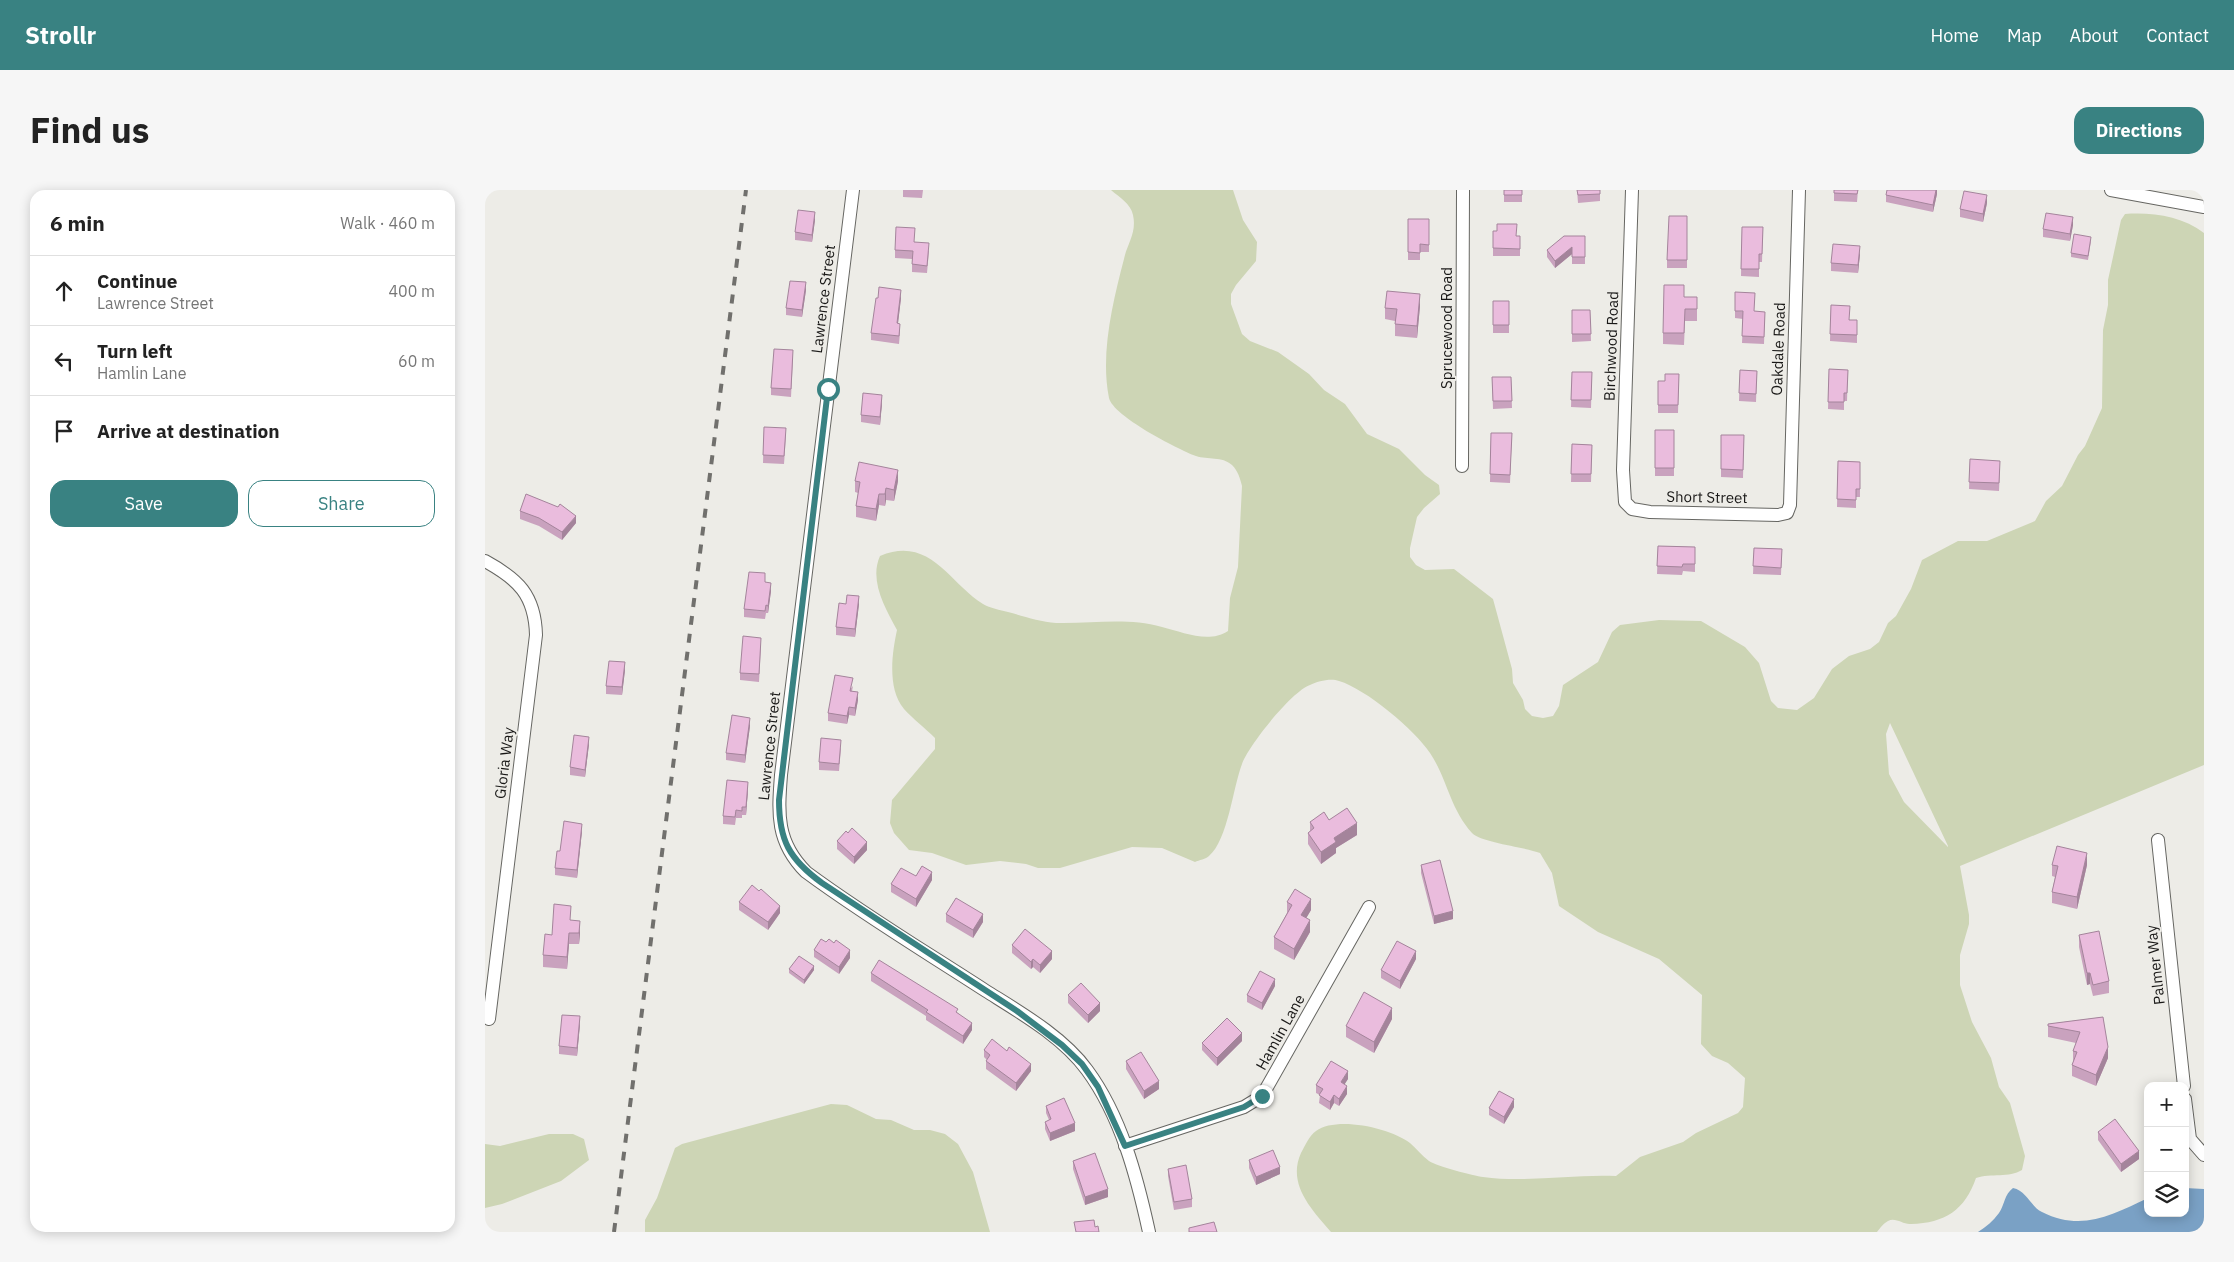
<!DOCTYPE html>
<meta charset="utf-8">
<style>
:root{--surface:#fff;--page:#f6f6f6;--text:#222;--muted:#767676;--line:#e0e0e0;--accent:#398282}
body{margin:0;font-family:"IBM Plex Sans",sans-serif;background:var(--page);color:var(--text)}
.controls{position:absolute;right:15px;bottom:15px;display:grid;overflow:hidden;border-radius:10px;box-shadow:0 2px 12px #0003}
.controls button{width:45px;height:45px;display:grid;place-items:center;padding:0;border:0;border-bottom:1px solid var(--line);background:var(--surface);color:var(--text);font:25px sans-serif}
.stop{position:absolute;width:15px;height:15px;margin:-11px;border:4px solid #398282;border-radius:50%;background:#fff}
.stop.end{background:#398282;border-color:#fff;box-shadow:0 1px 5px #0008}
.list{margin:0;padding:0;list-style:none}
h2{display:flex;justify-content:space-between;align-items:center;height:65px;margin:0;padding:0 20px;font-size:21px}
h2 small{font-size:16px;font-weight:400;color:var(--muted)}
.list li{display:grid;grid-template-columns:32px 1fr auto;gap:15px;align-items:center;box-sizing:border-box;height:70px;padding:0 20px;border-top:1px solid var(--line)}
.list b{display:block;font-size:19px;white-space:nowrap}
.list p{margin:0;font-size:16px;white-space:nowrap;color:var(--muted)}
.list em{font-size:16px;font-style:normal;color:var(--muted)}
.actions{display:flex;gap:10px;padding:15px 20px}
.actions a{flex:1;padding:11px 0;border:1px solid var(--accent);border-radius:15px;text-align:center;font-size:18px;color:var(--accent)}
.actions .main{background:var(--accent);color:#fff}
.icon{flex:none;width:28px;height:28px;fill:none;stroke:currentColor;stroke-width:2;stroke-linecap:round;stroke-linejoin:round}
.map{position:relative;flex:none;width:1719px;height:1042px;overflow:hidden;border-radius:15px}
header{display:flex;align-items:center;gap:30px;box-sizing:border-box;height:70px;padding:0 25px;background:var(--accent);color:#fff}
header strong{font-size:24px}
nav{display:flex;gap:28px;margin-inline-start:auto;font-size:18px}
.intro{display:flex;align-items:center;justify-content:space-between;box-sizing:border-box;height:120px;padding:0 30px}
h1{margin:0;font-size:35px}
.button{padding:12px 22px;border-radius:15px;background:var(--accent);color:#fff;font-size:18px;font-weight:700}
main{display:flex;gap:30px;padding:0 30px}
aside{flex:1;background:var(--surface);border-radius:15px;box-shadow:0 2px 12px #0003}
.map>svg:first-child{display:block}
</style>
<header>
<strong>Strollr</strong>
<nav><a>Home</a><a>Map</a><a>About</a><a>Contact</a></nav>
</header>
<div class="intro"><h1>Find us</h1><a class="button">Directions</a></div>
<main>
<aside>
<h2>6 min<small>Walk · 460 m</small></h2>
<ul class="list">
<li><svg class="icon" aria-label="ahead" viewBox="0 0 24 24"><path d="M12 20V5M6 11l6-6 6 6"/></svg><div><b>Continue</b><p>Lawrence Street</p></div><em>400 m</em></li>
<li><svg class="icon" aria-label="left" viewBox="0 0 24 24"><path d="M17 20v-9H6M10 6l-5 5 5 5"/></svg><div><b>Turn left</b><p>Hamlin Lane</p></div><em>60 m</em></li>
<li><svg class="icon" aria-label="arrive" viewBox="0 0 24 24"><path d="M6 21V4h12l-3 4 3 4H6"/></svg><div><b>Arrive at destination</b></div></li>
</ul>
<div class="actions"><a class="main">Save</a><a>Share</a></div>
</aside>
<div class="map">
<svg width="1719" height="1042" viewBox="0 0 1719 1042">
<rect width="100%" height="100%" fill="#edece7"/>
<path fill="#cdd5b5" fill-rule="evenodd" d="M 626,0 L 748,0 L 758,30 L 772,52 L 771,71 L 751,95 L 746,104 L 746,114 L 757,144 L 765,151 L 793,162 L 824,184 L 839,200 L 860,214 L 882,244 L 914,259 L 940,285 L 954,295 L 955,304 L 939,318 L 932,327 L 925,358 L 925,367 L 931,375 L 940,380 L 969,379 L 1008,409 L 1027,479 L 1028,493 L 1038,510 L 1040,519 L 1047,526 L 1058,528 L 1068,526 L 1074,516 L 1078,495 L 1113,472 L 1127,442 L 1135,435 L 1174,430 L 1216,431 L 1260,457 L 1274,473 L 1286,511 L 1293,518 L 1312,520 L 1329,508 L 1347,479 L 1364,466 L 1385,459 L 1394,452 L 1403,433 L 1411,426 L 1426,399 L 1437,370 L 1473,351 L 1502,351 L 1550,331 L 1561,311 L 1577,296 L 1593,265 L 1600,256 L 1617,218 L 1618,140 L 1623,115 L 1623,90 L 1636,30 L 1640,24 C 1666,22 1697,26 1719,43 L 1719,575 L 1475,676 L 1484,725 L 1484,734 L 1475,765 L 1475,795 L 1487,832 L 1506,868 L 1514,897 L 1525,913 L 1540,966 L 1537,980 C 1524,988 1506,983 1491,988 C 1480,1020 1460,1033 1426,1034 C 1418,1035 1411,1027 1403,1031 C 1399,1033 1395,1038 1392,1042 L 846,1042 C 826,1019 802,994 816,963 C 820,956 824,946 831,941 C 852,926 905,938 925,953 C 931,958 937,966 944,971 C 951,976 989,986 998,987 C 1042,993 1087,984 1131,986 L 1155,967 L 1198,952 L 1211,943 L 1253,923 L 1258,917 L 1260,888 L 1243,873 L 1227,866 L 1216,854 L 1217,805 L 1174,769 L 1113,742 L 1074,716 L 1067,683 L 1055,663 C 1040,657 997,653 987,643 C 964,617 963,590 945,563 C 930,540 881,499 854,491 C 846,488 833,491 825,495 C 807,501 763,556 757,574 C 748,597 743,650 724,666 C 721,669 714,670 710,672 L 677,658 L 647,657 L 575,678 L 553,678 L 541,674 L 515,671 L 481,675 L 447,663 L 424,660 L 409,643 L 405,633 L 407,610 L 450,559 L 450,548 C 440,538 428,529 419,519 C 402,499 407,463 412,440 C 400,418 384,390 395,366 C 445,345 464,393 498,414 C 505,418 515,420 523,422 C 538,426 555,432 571,433 C 607,434 641,427 677,437 C 698,442 723,454 743,441 L 745,408 L 753,377 L 757,296 C 755,288 753,281 747,275 C 737,266 723,270 711,266 C 692,259 628,226 624,208 C 615,164 628,111 639,69 C 642,54 652,43 648,25 C 646,14 634,7 626,0 ZM 1405,533 L 1463,656 L 1463,657 L 1419,612 L 1404,584 L 1401,544 Z
M 346,914 L 362,915 L 391,929 L 406,930 L 429,940 L 445,940 L 460,944 L 473,954 L 488,982 L 505,1042 L 160,1042 L 160,1030 L 172,1008 L 190,958 L 197,954 Z
M 64,944 L 88,944 L 99,949 L 104,970 L 76,991 L 17,1014 L 0,1018 L 0,954 L 15,956 Z"/>
<path fill="#7aa1c5" d="M 1528,998 C 1542,1001 1546,1017 1557,1022 C 1597,1042 1627,1025 1663,1008 L 1663,1023 L 1700,1023 L 1700,998 L 1719,999 L 1719,1042 L 1493,1042 C 1501,1037 1508,1031 1514,1023 C 1520,1014 1519,1005 1528,998 Z"/>
<g fill="none" stroke-linecap="round" stroke-linejoin="round">
<defs>
<path id="street" d="M 368,0 L 296,585 C 293,624 291,652 321,682 C 379,725 441,762 501,801 C 536,823 578,847 602,880 C 636,926 652,987 664,1042
M 1147,0 L 1138,280 L 1140,312 L 1147,319 L 1165,322 L 1293,325 L 1302,323 L 1305,315 L 1314,0
M 1626,0 L 1719,17
M 977,276 L 978,0
M 0,371 C 33,389 50,405 51,445 L 4,829
M 1673,650 L 1699,896
M 1700,909 L 1705,949 L 1719,965
M 640,956 L 759,917 L 777,906 L 884,717"/>
</defs>
<use href="#street" stroke="#666662" stroke-width="14"/>
<use href="#street" stroke="#fff" stroke-width="12"/>
<path stroke="#71706d" stroke-width="4" stroke-dasharray="9 9" stroke-linecap="butt" d="M 129,1042 L 261,0"/>
</g>
<path fill="#c9a2be" d="M 418,0 L 438,0 L 437,8 L 418,7 Z
M 1019,0 L 1037,0 L 1037,12 L 1019,12 Z
M 1092,0 L 1115,0 L 1115,11 L 1093,13 Z
M 1349,0 L 1373,0 L 1372,12 L 1349,11 Z
M 1452,0 L 1452,4 L 1448,22 L 1401,12 L 1401,5 Z
M 1502,13 L 1498,32 L 1475,27 L 1475,19 Z
M 1202,26 L 1202,78 L 1182,78 L 1182,70 Z
M 923,29 L 944,29 L 944,62 L 935,62 L 935,70 L 923,70 Z
M 330,30 L 327,52 L 310,50 L 310,42 Z
M 1588,35 L 1585,51 L 1558,47 L 1558,39 Z
M 1257,37 L 1278,37 L 1277,72 L 1274,72 L 1274,87 L 1256,86 Z
M 1008,41 L 1032,46 L 1035,46 L 1035,66 L 1008,66 Z
M 1100,46 L 1100,74 L 1087,74 L 1087,64 L 1070,78 L 1062,67 L 1062,60 Z
M 1606,51 L 1603,70 L 1586,67 L 1586,63 Z
M 430,52 L 444,61 L 442,83 L 427,82 L 427,69 L 410,68 L 410,60 Z
M 1375,64 L 1373,83 L 1346,81 L 1346,73 Z
M 321,100 L 317,127 L 301,125 L 301,118 Z
M 1199,107 L 1212,107 L 1212,131 L 1200,131 L 1199,155 L 1178,154 L 1178,143 Z
M 416,108 L 413,134 L 415,142 L 414,154 L 386,150 L 386,143 Z
M 1008,111 L 1024,111 L 1024,143 L 1008,143 Z
M 1346,115 L 1365,130 L 1372,130 L 1372,153 L 1345,151 Z
M 935,116 L 932,148 L 910,146 L 910,131 L 900,129 L 900,118 Z
M 1087,120 L 1105,120 L 1106,151 L 1087,152 Z
M 1250,121 L 1280,122 L 1279,154 L 1257,153 L 1258,129 L 1250,128 Z
M 308,168 L 306,207 L 286,205 L 286,198 Z
M 1344,179 L 1363,180 L 1362,211 L 1359,211 L 1359,220 L 1343,219 Z
M 1255,180 L 1272,181 L 1271,212 L 1254,211 Z
M 1087,182 L 1107,182 L 1106,218 L 1086,217 Z
M 1194,184 L 1193,223 L 1173,223 L 1173,191 L 1180,191 Z
M 1007,187 L 1026,187 L 1027,218 L 1008,219 Z
M 397,213 L 395,235 L 376,232 L 376,225 Z
M 279,237 L 301,245 L 299,274 L 278,273 Z
M 1170,240 L 1189,240 L 1189,286 L 1170,286 Z
M 1006,243 L 1027,243 L 1025,293 L 1005,292 Z
M 1236,245 L 1259,245 L 1258,288 L 1236,287 Z
M 1087,254 L 1107,255 L 1106,292 L 1086,292 Z
M 1485,269 L 1515,279 L 1514,301 L 1484,299 Z
M 1353,271 L 1375,272 L 1375,307 L 1371,307 L 1371,318 L 1352,317 Z
M 370,291 L 413,291 L 409,311 L 401,310 L 400,316 L 394,315 L 391,331 L 371,327 L 371,316 L 373,303 L 370,302 Z
M 35,321 L 91,333 L 77,350 L 54,336 L 35,329 Z
M 1173,356 L 1210,357 L 1210,382 L 1198,381 L 1197,385 L 1172,384 Z
M 1269,358 L 1297,359 L 1296,385 L 1268,384 Z
M 280,392 L 286,401 L 283,423 L 281,423 L 280,429 L 259,427 L 259,419 Z
M 361,414 L 374,414 L 370,447 L 351,445 L 351,437 Z
M 276,455 L 274,492 L 255,490 L 255,483 Z
M 140,480 L 137,505 L 121,504 L 121,496 Z
M 368,496 L 367,501 L 373,510 L 370,526 L 364,525 L 362,534 L 343,531 L 343,523 Z
M 265,536 L 260,573 L 241,570 L 241,563 Z
M 104,554 L 100,587 L 85,585 L 85,577 Z
M 356,558 L 354,581 L 334,580 L 334,572 Z
M 263,600 L 261,625 L 257,625 L 257,628 L 251,628 L 250,635 L 238,634 L 238,626 Z
M 844,630 L 872,645 L 851,658 L 851,663 L 836,674 L 823,654 L 823,643 L 825,641 L 825,632 Z
M 97,641 L 92,688 L 70,685 L 70,678 L 75,661 Z
M 363,643 L 382,660 L 369,674 L 352,659 L 352,651 Z
M 936,675 L 968,729 L 949,734 L 936,683 Z
M 1567,675 L 1602,675 L 1592,719 L 1567,713 L 1567,702 L 1570,687 L 1567,686 Z
M 431,686 L 447,690 L 431,717 L 406,702 L 406,694 Z
M 254,712 L 295,723 L 283,740 L 254,720 Z
M 802,712 L 826,720 L 821,728 L 825,742 L 809,770 L 789,759 L 789,747 L 802,723 Z
M 461,724 L 498,732 L 488,748 L 461,732 Z
M 85,730 L 95,743 L 94,754 L 84,754 L 82,779 L 58,777 L 58,765 L 67,745 Z
M 1594,745 L 1624,791 L 1624,803 L 1608,806 L 1605,794 L 1602,795 L 1594,757 Z
M 527,755 L 567,769 L 555,783 L 548,777 L 546,779 L 527,763 Z
M 329,760 L 365,768 L 354,784 L 329,767 Z
M 931,769 L 915,799 L 896,788 L 896,780 Z
M 304,779 L 329,780 L 319,794 L 304,783 Z
M 386,783 L 473,823 L 487,840 L 478,854 L 441,830 L 441,826 L 386,791 Z
M 790,796 L 777,820 L 762,812 L 762,805 Z
M 583,805 L 615,821 L 603,833 L 583,813 Z
M 1618,827 L 1623,868 L 1611,896 L 1587,886 L 1587,875 L 1588,872 L 1588,861 L 1591,853 L 1563,847 L 1563,834 Z
M 907,829 L 889,863 L 861,847 L 861,836 Z
M 95,834 L 92,866 L 74,864 L 74,856 Z
M 757,851 L 732,876 L 717,860 L 717,853 Z
M 499,860 L 546,881 L 531,901 L 501,879 L 501,871 L 502,870 L 499,867 Z
M 641,871 L 674,899 L 659,909 L 641,879 Z
M 863,889 L 859,894 L 862,904 L 854,916 L 849,913 L 845,920 L 834,913 L 835,905 L 831,903 L 831,895 Z
M 561,916 L 590,941 L 565,951 L 560,939 L 560,932 L 564,930 L 561,923 Z
M 1029,917 L 1019,934 L 1004,925 L 1004,918 Z
M 1613,942 L 1654,969 L 1636,982 L 1613,950 Z
M 764,970 L 795,984 L 771,995 L 764,978 Z
M 588,971 L 623,1007 L 600,1015 L 588,979 Z
M 683,979 L 707,1009 L 707,1017 L 689,1020 L 683,986 Z"/>
<path fill="#a4849b" d="M 1451,0 L 1452,0 L 1452,4 L 1448,22 L 1448,15 Z
M 1502,5 L 1502,13 L 1498,32 L 1498,24 Z
M 330,22 L 330,30 L 327,52 L 327,45 Z
M 1588,27 L 1588,35 L 1585,51 L 1585,44 Z
M 1375,56 L 1375,64 L 1373,83 L 1373,75 Z
M 1087,57 L 1087,64 L 1070,78 L 1070,71 Z
M 321,92 L 321,100 L 317,127 L 317,120 Z
M 416,100 L 416,108 L 412,141 L 412,133 Z
M 935,104 L 935,116 L 932,148 L 932,136 Z
M 397,205 L 397,213 L 395,235 L 395,227 Z
M 413,280 L 413,291 L 409,311 L 409,300 Z
M 401,298 L 401,310 L 400,316 L 400,304 Z
M 394,304 L 394,315 L 391,331 L 391,319 Z
M 91,326 L 91,333 L 77,350 L 77,342 Z
M 286,393 L 286,401 L 283,423 L 283,416 Z
M 374,406 L 374,414 L 370,447 L 370,439 Z
M 140,472 L 140,480 L 137,505 L 137,497 Z
M 373,502 L 373,510 L 370,526 L 370,518 Z
M 364,517 L 364,525 L 362,534 L 362,526 Z
M 265,528 L 265,536 L 260,573 L 260,565 Z
M 104,547 L 104,554 L 100,587 L 100,580 Z
M 263,592 L 263,600 L 261,625 L 261,617 Z
M 872,633 L 872,645 L 851,658 L 851,663 L 836,674 L 836,662 L 849,648 Z
M 97,634 L 97,641 L 92,688 L 92,680 Z
M 382,652 L 382,660 L 369,674 L 369,667 Z
M 1602,663 L 1602,675 L 1592,719 L 1592,707 Z
M 447,682 L 447,690 L 431,717 L 431,709 Z
M 826,709 L 826,720 L 816,737 L 816,725 Z
M 295,716 L 295,723 L 283,740 L 283,732 Z
M 968,721 L 968,729 L 949,734 L 949,726 Z
M 498,724 L 498,732 L 488,748 L 488,740 Z
M 825,730 L 825,742 L 809,770 L 809,759 Z
M 95,731 L 95,743 L 94,754 L 94,743 Z
M 84,743 L 84,754 L 82,779 L 82,767 Z
M 365,760 L 365,768 L 354,784 L 354,777 Z
M 567,761 L 567,769 L 555,783 L 555,775 Z
M 931,761 L 931,769 L 915,799 L 915,791 Z
M 548,769 L 548,777 L 546,779 L 546,772 Z
M 329,776 L 329,780 L 319,794 L 319,790 Z
M 1602,783 L 1605,783 L 1605,794 L 1602,795 Z
M 790,789 L 790,796 L 777,820 L 777,813 Z
M 615,813 L 615,821 L 603,833 L 603,825 Z
M 907,818 L 907,829 L 889,863 L 889,852 Z
M 95,826 L 95,834 L 92,866 L 92,858 Z
M 487,833 L 487,840 L 478,854 L 478,846 Z
M 757,843 L 757,851 L 732,876 L 732,868 Z
M 1623,857 L 1623,868 L 1611,896 L 1611,885 Z
M 546,874 L 546,881 L 531,901 L 531,893 Z
M 863,881 L 863,889 L 856,900 L 856,892 Z
M 674,891 L 674,899 L 659,909 L 659,901 Z
M 862,896 L 862,904 L 854,916 L 854,909 Z
M 849,905 L 849,913 L 845,920 L 845,912 Z
M 1029,909 L 1029,917 L 1019,934 L 1019,927 Z
M 590,933 L 590,941 L 565,951 L 565,943 Z
M 1654,961 L 1654,969 L 1636,982 L 1636,974 Z
M 795,977 L 795,984 L 771,995 L 771,987 Z
M 623,999 L 623,1007 L 600,1015 L 600,1007 Z"/>
<path fill="#eabcdd" stroke="#a4849b" d="M 1019,0 L 1037,0 L 1037,5 L 1019,5 Z
M 1092,0 L 1115,0 L 1115,4 L 1093,5 Z
M 1349,0 L 1373,0 L 1372,4 L 1349,3 Z
M 1402,0 L 1451,0 L 1448,15 L 1401,5 Z
M 1479,1 L 1502,5 L 1498,24 L 1475,19 Z
M 313,20 L 330,22 L 327,45 L 310,42 Z
M 1561,23 L 1588,27 L 1585,44 L 1558,39 Z
M 1184,26 L 1202,26 L 1202,70 L 1182,70 Z
M 923,29 L 944,29 L 944,55 L 935,54 L 935,63 L 923,62 Z
M 1012,34 L 1032,34 L 1031,46 L 1035,46 L 1035,59 L 1008,58 L 1008,41 L 1012,41 Z
M 411,37 L 430,38 L 429,52 L 444,53 L 442,76 L 427,74 L 428,61 L 410,60 Z
M 1257,37 L 1278,37 L 1277,64 L 1274,64 L 1274,79 L 1256,79 Z
M 1589,44 L 1606,47 L 1603,66 L 1586,63 Z
M 1079,46 L 1100,46 L 1100,67 L 1087,67 L 1087,57 L 1070,71 L 1062,60 Z
M 1348,54 L 1375,56 L 1373,75 L 1346,73 Z
M 305,91 L 321,92 L 317,120 L 301,118 Z
M 1179,95 L 1199,95 L 1199,107 L 1212,107 L 1212,119 L 1200,119 L 1199,143 L 1178,143 Z
M 394,97 L 416,100 L 412,133 L 415,134 L 414,146 L 386,143 L 391,108 L 393,108 Z
M 902,101 L 935,104 L 932,136 L 910,134 L 912,119 L 900,118 Z
M 1250,102 L 1270,103 L 1269,121 L 1280,122 L 1279,147 L 1257,146 L 1258,121 L 1250,121 Z
M 1008,111 L 1024,111 L 1024,135 L 1008,135 Z
M 1346,115 L 1365,116 L 1364,130 L 1372,130 L 1372,145 L 1345,144 Z
M 1087,120 L 1105,120 L 1106,144 L 1087,144 Z
M 289,159 L 308,160 L 306,199 L 286,198 Z
M 1344,179 L 1363,180 L 1362,203 L 1359,203 L 1359,212 L 1343,212 Z
M 1255,180 L 1272,181 L 1271,204 L 1254,203 Z
M 1087,182 L 1107,182 L 1106,210 L 1086,210 Z
M 1180,184 L 1194,184 L 1193,215 L 1173,215 L 1173,191 L 1180,191 Z
M 1007,187 L 1026,187 L 1027,211 L 1008,211 Z
M 378,203 L 397,205 L 395,227 L 376,225 Z
M 279,237 L 301,238 L 299,266 L 278,265 Z
M 1170,240 L 1189,240 L 1189,278 L 1170,278 Z
M 1006,243 L 1027,243 L 1025,285 L 1005,284 Z
M 1236,245 L 1259,245 L 1258,280 L 1236,279 Z
M 1087,254 L 1107,255 L 1106,284 L 1086,284 Z
M 1485,269 L 1515,271 L 1514,293 L 1484,292 Z
M 1353,271 L 1375,272 L 1375,299 L 1371,299 L 1371,310 L 1352,309 Z
M 374,272 L 413,280 L 409,300 L 401,298 L 400,304 L 394,304 L 391,319 L 371,316 L 375,292 L 370,291 Z
M 41,304 L 73,317 L 75,314 L 91,326 L 77,342 L 54,328 L 35,321 Z
M 1173,356 L 1210,357 L 1210,374 L 1198,374 L 1197,377 L 1172,376 Z
M 1269,358 L 1297,359 L 1296,378 L 1268,376 Z
M 264,382 L 280,383 L 280,392 L 286,393 L 283,416 L 281,415 L 280,421 L 259,419 Z
M 362,405 L 374,406 L 370,439 L 351,437 L 354,413 L 361,414 Z
M 258,446 L 276,448 L 274,484 L 255,483 Z
M 124,471 L 140,472 L 137,497 L 121,496 Z
M 350,485 L 368,488 L 365,501 L 373,502 L 370,518 L 364,517 L 362,526 L 343,523 Z
M 247,525 L 265,528 L 260,565 L 241,563 Z
M 89,545 L 104,547 L 100,580 L 85,577 Z
M 336,548 L 356,550 L 354,574 L 334,572 Z
M 242,590 L 263,592 L 261,617 L 257,617 L 257,621 L 251,620 L 250,627 L 238,626 Z
M 862,618 L 872,633 L 849,648 L 851,652 L 836,662 L 823,643 L 829,638 L 825,632 L 839,622 L 844,630 Z
M 79,631 L 97,634 L 92,680 L 70,678 L 72,661 L 75,661 Z
M 367,638 L 382,652 L 369,667 L 352,651 L 361,641 L 363,643 Z
M 1572,656 L 1602,663 L 1592,707 L 1567,702 L 1573,676 L 1567,675 Z
M 955,670 L 968,721 L 949,726 L 936,675 Z
M 437,676 L 447,682 L 431,709 L 406,694 L 416,678 L 431,686 Z
M 267,695 L 274,701 L 276,699 L 295,716 L 283,732 L 254,712 Z
M 810,699 L 826,709 L 816,725 L 825,730 L 809,759 L 789,747 L 807,715 L 802,712 Z
M 471,708 L 498,724 L 488,740 L 461,724 Z
M 69,714 L 86,716 L 85,730 L 95,731 L 94,743 L 84,743 L 82,767 L 58,765 L 60,744 L 67,745 Z
M 540,739 L 567,761 L 555,775 L 548,769 L 546,772 L 527,755 Z
M 1614,741 L 1624,791 L 1608,795 L 1605,783 L 1602,783 L 1594,745 Z
M 336,749 L 341,752 L 344,749 L 349,753 L 351,750 L 365,760 L 354,777 L 329,760 Z
M 912,751 L 931,761 L 915,791 L 896,780 Z
M 314,766 L 329,776 L 319,790 L 304,779 Z
M 394,770 L 473,819 L 471,822 L 487,833 L 478,846 L 441,822 L 443,820 L 386,783 Z
M 775,781 L 790,789 L 777,813 L 762,805 Z
M 596,793 L 615,813 L 603,825 L 583,805 Z
M 879,802 L 907,818 L 889,852 L 861,836 Z
M 77,825 L 95,826 L 92,858 L 74,856 Z
M 1618,827 L 1623,857 L 1611,885 L 1587,875 L 1592,862 L 1588,861 L 1595,842 L 1563,836 L 1563,834 Z
M 742,828 L 757,843 L 732,868 L 717,853 Z
M 507,849 L 522,861 L 524,857 L 546,874 L 531,893 L 501,871 L 505,865 L 499,860 Z
M 656,862 L 674,891 L 659,901 L 641,871 Z
M 846,871 L 863,881 L 856,892 L 862,896 L 854,909 L 849,905 L 845,912 L 834,905 L 838,899 L 831,895 Z
M 1014,901 L 1029,909 L 1019,927 L 1004,918 Z
M 579,908 L 590,933 L 565,943 L 560,932 L 566,929 L 561,916 Z
M 1630,929 L 1654,961 L 1636,974 L 1613,942 Z
M 788,960 L 795,977 L 771,987 L 764,970 Z
M 610,963 L 623,999 L 600,1007 L 588,971 Z
M 701,975 L 707,1009 L 689,1012 L 683,979 Z
M 609,1030 L 610,1037 L 613,1036 L 614,1042 L 591,1042 L 589,1032 Z
M 729,1032 L 732,1042 L 704,1042 L 704,1038 Z"/>
<g fill="none" stroke-linecap="round" stroke-linejoin="round">
<path stroke="#398282" stroke-width="6" d="M 343,199 L 294,610 C 294,650 304,669 337,693 L 532,821 L 577,855 L 597,874 L 613,897 L 640,956 L 759,917 L 777,906"/>
</g>
<g text-anchor="middle" dominant-baseline="central" stroke-width="4" stroke-linejoin="round" paint-order="stroke">
<g font-size="15" fill="#191817" stroke="#edece7">
<text transform="translate(338 109) rotate(-83)">Lawrence Street</text>
<text transform="translate(961 138) rotate(-90)">Sprucewood Road</text>
<text transform="translate(1126 156) rotate(-88)">Birchwood Road</text>
<text transform="translate(1293 159) rotate(-88)">Oakdale Road</text>
<text transform="translate(1222 307) rotate(1)">Short Street</text>
<text transform="translate(284 556) rotate(-84)">Lawrence Street</text>
<text transform="translate(19 573) rotate(-83)">Gloria Way</text>
<text transform="translate(1670 775) rotate(-96)">Palmer Way</text>
<text transform="translate(795 842) rotate(-61)">Hamlin Lane</text>
</g>
</g>
</svg>
<div class="controls">
<button>+</button>
<button>−</button>
<button><svg class="icon" aria-label="layers" viewBox="0 0 24 24"><path d="M12 4l9 5-9 5-9-5zM3 14l9 5 9-5"/></svg></button>
</div>
<div class="stop" style="left:343px;top:199px"></div>
<div class="stop end" style="left:777px;top:906px"></div>
</div>
</main>
